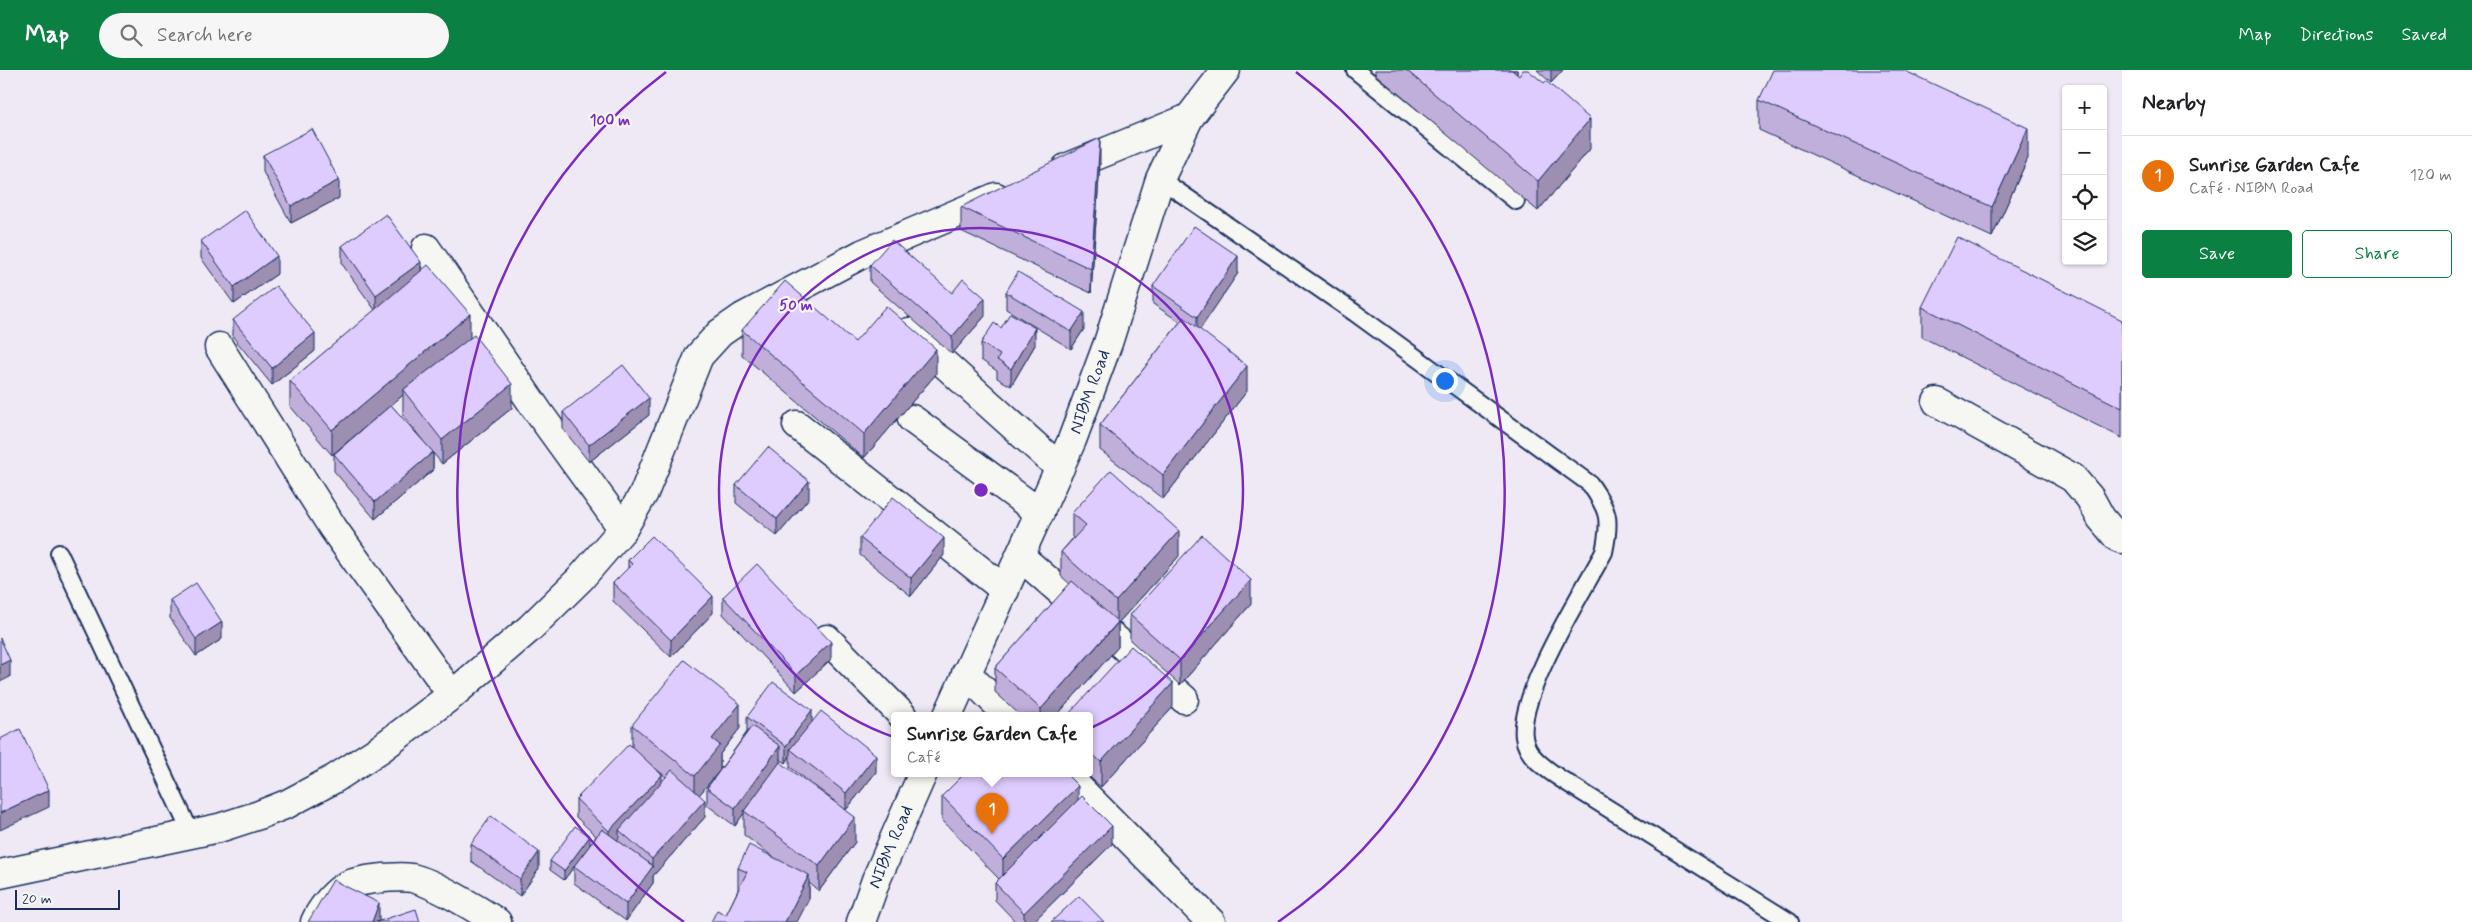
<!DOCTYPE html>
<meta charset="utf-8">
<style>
:root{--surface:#fff;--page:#f6f6f6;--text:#202124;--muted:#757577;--line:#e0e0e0;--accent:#0b8043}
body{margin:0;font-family:Mynerve,sans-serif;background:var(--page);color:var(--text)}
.controls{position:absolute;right:15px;top:15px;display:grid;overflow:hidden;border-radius:5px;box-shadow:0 1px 4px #0004}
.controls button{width:45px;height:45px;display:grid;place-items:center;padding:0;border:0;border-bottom:1px solid var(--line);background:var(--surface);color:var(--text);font:25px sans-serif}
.scale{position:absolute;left:15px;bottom:12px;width:105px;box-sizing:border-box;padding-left:5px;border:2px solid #1b2f5e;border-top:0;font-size:14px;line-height:18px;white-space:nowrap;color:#1b2f5e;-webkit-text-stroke:4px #f6f6f2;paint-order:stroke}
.you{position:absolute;left:1444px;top:310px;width:18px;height:18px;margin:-12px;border:4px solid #fff;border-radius:50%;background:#1a73e8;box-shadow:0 0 0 8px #1a73e833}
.badge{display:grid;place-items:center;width:32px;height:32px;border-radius:50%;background:var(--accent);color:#fff;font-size:16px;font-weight:700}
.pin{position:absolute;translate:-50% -41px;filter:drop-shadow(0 1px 2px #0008)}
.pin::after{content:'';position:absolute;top:26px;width:18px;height:15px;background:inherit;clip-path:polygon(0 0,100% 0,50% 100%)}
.popup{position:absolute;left:891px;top:642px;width:202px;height:65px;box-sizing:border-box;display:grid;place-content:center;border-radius:5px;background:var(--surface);filter:drop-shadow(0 1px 4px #0005);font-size:16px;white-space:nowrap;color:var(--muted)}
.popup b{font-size:19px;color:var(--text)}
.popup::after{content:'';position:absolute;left:50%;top:100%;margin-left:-10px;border:10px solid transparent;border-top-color:var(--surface)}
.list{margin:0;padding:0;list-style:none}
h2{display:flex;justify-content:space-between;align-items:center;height:65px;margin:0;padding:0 20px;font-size:21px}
h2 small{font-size:16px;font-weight:400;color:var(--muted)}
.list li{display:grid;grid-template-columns:32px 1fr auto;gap:15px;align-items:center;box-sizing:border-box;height:80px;padding:0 20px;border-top:1px solid var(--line)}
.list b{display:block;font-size:19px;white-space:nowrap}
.list p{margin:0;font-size:16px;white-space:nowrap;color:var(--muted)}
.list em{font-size:16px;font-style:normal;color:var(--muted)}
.actions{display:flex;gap:10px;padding:15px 20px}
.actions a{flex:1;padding:11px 0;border:1px solid var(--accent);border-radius:5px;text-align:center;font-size:18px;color:var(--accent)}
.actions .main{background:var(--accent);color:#fff}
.icon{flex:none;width:28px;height:28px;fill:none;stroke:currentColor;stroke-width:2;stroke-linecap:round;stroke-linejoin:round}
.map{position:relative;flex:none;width:2122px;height:852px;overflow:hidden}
header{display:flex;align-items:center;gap:30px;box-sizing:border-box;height:70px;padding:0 25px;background:var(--accent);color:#fff}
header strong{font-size:24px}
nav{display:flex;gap:28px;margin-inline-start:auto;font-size:18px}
.search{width:350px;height:45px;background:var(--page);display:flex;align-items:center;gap:12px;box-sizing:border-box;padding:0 18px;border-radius:28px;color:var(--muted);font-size:19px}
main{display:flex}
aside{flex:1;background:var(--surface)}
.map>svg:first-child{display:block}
</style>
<header>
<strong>Map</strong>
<div class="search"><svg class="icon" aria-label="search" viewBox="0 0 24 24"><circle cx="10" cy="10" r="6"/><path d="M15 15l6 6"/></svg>Search here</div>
<nav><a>Map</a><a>Directions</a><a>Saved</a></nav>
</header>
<main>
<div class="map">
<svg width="2122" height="852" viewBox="0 0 2122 852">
<rect width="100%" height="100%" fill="#efe9f6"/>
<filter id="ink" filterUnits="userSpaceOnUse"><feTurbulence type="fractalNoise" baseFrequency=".02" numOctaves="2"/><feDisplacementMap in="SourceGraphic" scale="10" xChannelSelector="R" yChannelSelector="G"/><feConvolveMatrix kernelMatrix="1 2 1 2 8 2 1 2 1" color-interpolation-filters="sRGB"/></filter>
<g filter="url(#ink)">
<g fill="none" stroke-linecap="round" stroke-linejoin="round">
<defs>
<path id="service" d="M 1355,0 L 1516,131
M 1160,109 L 1355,243 L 1590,414 C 1609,441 1611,449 1604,482 C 1582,523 1518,624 1524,667 C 1526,686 1546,699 1561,709 L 1790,852
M 59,483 L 191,763"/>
<path id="minor" d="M 426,178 L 539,343 L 623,459
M 909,262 L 1060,398
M 219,277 L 333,458 L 452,625
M 1937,332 L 2073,408 L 2090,428 L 2101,448 L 2117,467 L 2122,469
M 912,349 L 1040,443
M 797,355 L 1005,520
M 1021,487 L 1184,629
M 827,569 L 902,645
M 966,603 L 1008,645
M 1064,703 L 1211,852
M 315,852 C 321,839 332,825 344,817 C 356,809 398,806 412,808 C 434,813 477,839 497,852"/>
<path id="tertiary" d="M 1066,98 L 1189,48
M 0,804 L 219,758 L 259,745 L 287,734 L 334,709 L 380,679 L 452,625 L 530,558 L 580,509 L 623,459 L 644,423 L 699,286 L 720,263 L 743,247 L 862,184 L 996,127"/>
<path id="secondary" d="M 948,645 L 1072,370 L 1108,273 L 1160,109 L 1189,48 L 1226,0
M 861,852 L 876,810 L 923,703"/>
</defs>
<use href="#service" stroke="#1b2f5e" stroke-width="20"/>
<use href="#minor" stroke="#1b2f5e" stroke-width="31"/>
<use href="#tertiary" stroke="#1b2f5e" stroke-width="31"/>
<use href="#secondary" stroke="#1b2f5e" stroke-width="31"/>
<use href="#service" stroke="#f6f6f2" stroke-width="16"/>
<use href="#minor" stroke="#f6f6f2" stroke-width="28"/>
<use href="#tertiary" stroke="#f6f6f2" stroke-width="28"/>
<use href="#secondary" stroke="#f6f6f2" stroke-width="28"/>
</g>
<path fill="#c0afda" stroke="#1b2f5e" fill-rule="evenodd" d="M 1375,0 L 1517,0 L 1517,4 L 1590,79 L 1538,141 L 1375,4 Z
M 1537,0 L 1563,0 L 1551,13 Z
M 1759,30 L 2028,88 L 1992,167 L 1759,60 Z
M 263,85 L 339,128 L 291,153 L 263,102 Z
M 1100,93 L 1091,223 L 961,161 L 961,137 Z
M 201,171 L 277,204 L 234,234 L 201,188 Z
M 342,176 L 421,201 L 470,267 L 512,338 L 442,394 L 433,383 L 433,400 L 375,449 L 334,401 L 334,384 L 361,360 L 332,385 L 290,336 L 290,311 L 375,240 L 342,194 ZM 403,325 L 403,345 L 430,380 L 391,335 Z
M 870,195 L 952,223 L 985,246 L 952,284 L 870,212 Z
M 1238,203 L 1200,259 L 1247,321 L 1163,429 L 1100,380 L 1100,355 L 1180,252 L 1153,234 L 1153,216 Z
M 1006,222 L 1084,259 L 1071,279 L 1006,239 Z
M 1922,237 L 2122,250 L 2122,368 L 1922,267 Z
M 233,250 L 315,281 L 272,315 L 233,267 Z
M 1001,258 L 1035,275 L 1011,316 L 997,308 L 997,301 L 981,290 L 981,273 Z
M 742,260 L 855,272 L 936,304 L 864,388 L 742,285 Z
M 563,342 L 649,345 L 589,392 L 563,359 Z
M 736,415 L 809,428 L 777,466 L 736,433 Z
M 1072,443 L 1179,486 L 1118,553 L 1118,577 L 1057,645 L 1020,645 L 995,622 L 995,598 L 1070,514 L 1061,506 L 1061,482 L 1073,468 L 1072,467 Z
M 860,468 L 944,485 L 911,526 L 860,485 Z
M 628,490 L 713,543 L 671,587 L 613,531 L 613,513 L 628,499 Z
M 723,527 L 831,589 L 796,622 L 723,544 Z
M 170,530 L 222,569 L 196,586 L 170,548 Z
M 1251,534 L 1180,615 L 1130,570 L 1130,545 Z
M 1173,637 L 1101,717 L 1085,703 L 1090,703 L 1090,645 Z
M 747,647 L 812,653 L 876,702 L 846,740 L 790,697 L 790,686 L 786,693 L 780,689 L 780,693 L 855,772 L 819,821 L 809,813 L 809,829 L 726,845 L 738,820 L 738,798 L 776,789 L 744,765 L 744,743 L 735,756 L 707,735 L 707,718 L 747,662 Z
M 632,655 L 740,658 L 720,684 L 720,700 L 699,725 L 705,747 L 653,806 L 653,813 L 626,851 L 574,813 L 574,796 L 564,810 L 550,800 L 550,791 L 590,775 L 596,766 L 576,747 L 576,729 L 632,677 ZM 650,694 L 666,707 L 662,711 Z
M 942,726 L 1078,730 L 1112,774 L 1033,852 L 1016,852 L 995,830 L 995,813 L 999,809 L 942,750 Z
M 471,774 L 539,799 L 520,826 L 471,791 Z"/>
<path fill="#9c8fb2" stroke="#1b2f5e" d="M 1510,0 L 1517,0 L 1517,20 Z
M 1551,0 L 1563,0 L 1551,13 Z
M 1590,49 L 1590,79 L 1538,141 L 1538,111 Z
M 2028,58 L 2028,88 L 1992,167 L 1992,137 Z
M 1100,68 L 1100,93 L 1091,223 L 1091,199 Z
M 339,110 L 339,128 L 291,153 L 291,136 Z
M 277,186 L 277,204 L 234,234 L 234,217 Z
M 1238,186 L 1238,203 L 1197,264 L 1197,247 Z
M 421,192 L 421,210 L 376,242 L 376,225 Z
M 985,228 L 985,246 L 952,284 L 952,267 Z
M 1084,242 L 1084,259 L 1071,279 L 1071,262 Z
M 470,244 L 470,269 L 403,320 L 403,325 L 332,385 L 332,360 Z
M 1035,258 L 1035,275 L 1011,316 L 1011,299 Z
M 315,263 L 315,281 L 272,315 L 272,298 Z
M 936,279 L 936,304 L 864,388 L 864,364 Z
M 1247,296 L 1247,321 L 1163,429 L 1163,405 Z
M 512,314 L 512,338 L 442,394 L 442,370 Z
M 649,328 L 649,345 L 589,392 L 589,375 Z
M 433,382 L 433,400 L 375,449 L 375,432 Z
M 809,411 L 809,428 L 777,466 L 777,449 Z
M 1179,461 L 1179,486 L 1118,553 L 1118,577 L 1057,645 L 1041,645 L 1041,639 L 1116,555 L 1116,531 Z
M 944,468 L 944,485 L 911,526 L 911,508 Z
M 1251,510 L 1251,534 L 1180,615 L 1180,590 Z
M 713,526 L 713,543 L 671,587 L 671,570 Z
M 222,552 L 222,569 L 196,586 L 196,569 Z
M 831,572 L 831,589 L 796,622 L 796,605 Z
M 10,590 L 10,607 L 0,612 L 0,595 Z
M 1173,613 L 1173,637 L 1101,717 L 1101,692 Z
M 740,634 L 740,658 L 720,684 L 720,700 L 695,730 L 695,706 L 712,669 Z
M 812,640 L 812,657 L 790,679 L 790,686 L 786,693 L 786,676 Z
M 780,676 L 780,693 L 744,741 L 744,743 L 735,756 L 735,738 Z
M 876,685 L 876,702 L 846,740 L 846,723 Z
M 662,705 L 662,723 L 619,760 L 619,768 L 609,778 L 609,761 Z
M 1078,716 L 1078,741 L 1003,813 L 1003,789 Z
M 49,720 L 49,737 L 0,760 L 0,743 Z
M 705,730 L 705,747 L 653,806 L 653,813 L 626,851 L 626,834 L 652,797 L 652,789 Z
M 855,747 L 855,772 L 819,821 L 819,796 Z
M 1112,756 L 1112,774 L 1033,852 L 1024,852 L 1024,843 Z
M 590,766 L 590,775 L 564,810 L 564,801 Z
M 539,782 L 539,799 L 520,826 L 520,809 Z
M 809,805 L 809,829 L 797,852 L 785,852 Z
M 379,833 L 379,852 L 372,852 Z"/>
<path fill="#dfccfe" stroke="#1b2f5e" d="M 1406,0 L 1512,0 L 1519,6 L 1523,0 L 1528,0 L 1544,13 L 1546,11 L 1590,49 L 1538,111 Z
M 1773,0 L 1903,0 L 2028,58 L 1992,137 L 1759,30 Z
M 312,59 L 339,110 L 291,136 L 263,85 Z
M 1100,68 L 1091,199 L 961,137 Z
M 245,140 L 277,186 L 234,217 L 201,171 Z
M 386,144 L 421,192 L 376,225 L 342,176 Z
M 1194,156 L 1238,186 L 1197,247 L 1153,216 Z
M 1957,167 L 2122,250 L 2122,338 L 1922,237 Z
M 892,170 L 952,223 L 963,209 L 985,228 L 952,267 L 870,195 Z
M 428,195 L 470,244 L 332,360 L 290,311 Z
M 1018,202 L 1084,242 L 1071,262 L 1006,222 Z
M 785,211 L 855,272 L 886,236 L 936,279 L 864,364 L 742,260 Z
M 276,216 L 315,263 L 272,298 L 233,250 Z
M 1010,243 L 1035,258 L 1011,299 L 997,290 L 1000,285 L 981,273 L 994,253 L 1001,258 Z
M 1184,247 L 1247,296 L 1163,405 L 1100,355 Z
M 474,265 L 512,314 L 442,370 L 403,320 Z
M 623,295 L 649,328 L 589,375 L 563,342 Z
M 391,335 L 433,382 L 375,432 L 334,384 Z
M 768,377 L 809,411 L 777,449 L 736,415 Z
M 1111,400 L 1179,461 L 1116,531 L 1061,482 L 1086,455 L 1072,443 Z
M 893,427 L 944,468 L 911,508 L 860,468 Z
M 1202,465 L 1251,510 L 1180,590 L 1130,545 Z
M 652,466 L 713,526 L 671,570 L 613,513 L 632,494 L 628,490 Z
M 757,494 L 831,572 L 796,605 L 723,527 Z
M 1072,511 L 1118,552 L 1041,639 L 995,598 Z
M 196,513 L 222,552 L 196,569 L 170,530 Z
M 0,568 L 10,590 L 0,595 Z
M 1131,576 L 1173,613 L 1101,692 L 1090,682 L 1090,645 L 1068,645 Z
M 684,590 L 740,634 L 712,669 L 720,675 L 695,706 L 632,655 Z
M 773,612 L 812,640 L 786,676 L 747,647 Z
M 821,641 L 876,685 L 846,723 L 790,679 Z
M 752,656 L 780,676 L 735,738 L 707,718 Z
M 20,659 L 49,720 L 0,743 L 0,669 Z
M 629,674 L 662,705 L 609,761 L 576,729 Z
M 780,692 L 855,747 L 819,796 L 744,741 Z
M 672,700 L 705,730 L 652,789 L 619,760 Z
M 965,703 L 1065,703 L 1078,716 L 1003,789 L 942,726 Z
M 1082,726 L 1112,756 L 1024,843 L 995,813 Z
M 491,746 L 539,782 L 520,809 L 471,774 Z
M 575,756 L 590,766 L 564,801 L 550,791 Z
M 602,759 L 653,796 L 626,834 L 574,796 Z
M 749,775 L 809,805 L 785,852 L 711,852 L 717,840 L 726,845 L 747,802 L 738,798 Z
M 333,810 L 379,833 L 372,852 L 308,852 Z
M 1079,826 L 1104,852 L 1051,852 Z
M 416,839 L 420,852 L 376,852 Z"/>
</g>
<g fill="none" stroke="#7b2cbf" stroke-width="2.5">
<circle cx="981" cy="420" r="262"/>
<path d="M684 852A524 524 0 0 1 666 2M1296 2A524 524 0 0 1 1278 852"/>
</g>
<g text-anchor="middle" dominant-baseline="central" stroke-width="4.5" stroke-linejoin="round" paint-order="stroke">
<g font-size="18" fill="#1b2f5e" stroke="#f6f6f2">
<text transform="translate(1090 322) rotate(-70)">NIBM Road</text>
<text transform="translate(891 777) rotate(-67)">NIBM Road</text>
</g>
</g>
<circle cx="981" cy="420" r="8" fill="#7b2cbf" stroke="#f6f6f2" stroke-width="2.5"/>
<g font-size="15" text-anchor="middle" font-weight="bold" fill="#7b2cbf" stroke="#f6f6f2" stroke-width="4.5" stroke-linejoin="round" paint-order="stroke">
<text x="610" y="55">100 m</text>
<text x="796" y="240">50 m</text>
</g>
</svg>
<div class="controls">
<button>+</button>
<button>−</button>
<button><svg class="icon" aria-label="locate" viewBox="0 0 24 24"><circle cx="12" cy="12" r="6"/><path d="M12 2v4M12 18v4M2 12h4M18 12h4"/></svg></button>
<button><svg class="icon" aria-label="layers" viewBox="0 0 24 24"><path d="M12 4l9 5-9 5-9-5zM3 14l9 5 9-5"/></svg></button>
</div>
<div class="scale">20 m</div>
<div class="you"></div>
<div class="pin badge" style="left:992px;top:764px;background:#e8710a">1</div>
<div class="popup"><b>Sunrise Garden Cafe</b>Café</div>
</div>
<aside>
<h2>Nearby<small></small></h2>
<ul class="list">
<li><span class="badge" style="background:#e8710a">1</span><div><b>Sunrise Garden Cafe</b><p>Café · NIBM Road</p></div><em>120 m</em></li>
</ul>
<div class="actions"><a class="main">Save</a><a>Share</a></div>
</aside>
</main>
